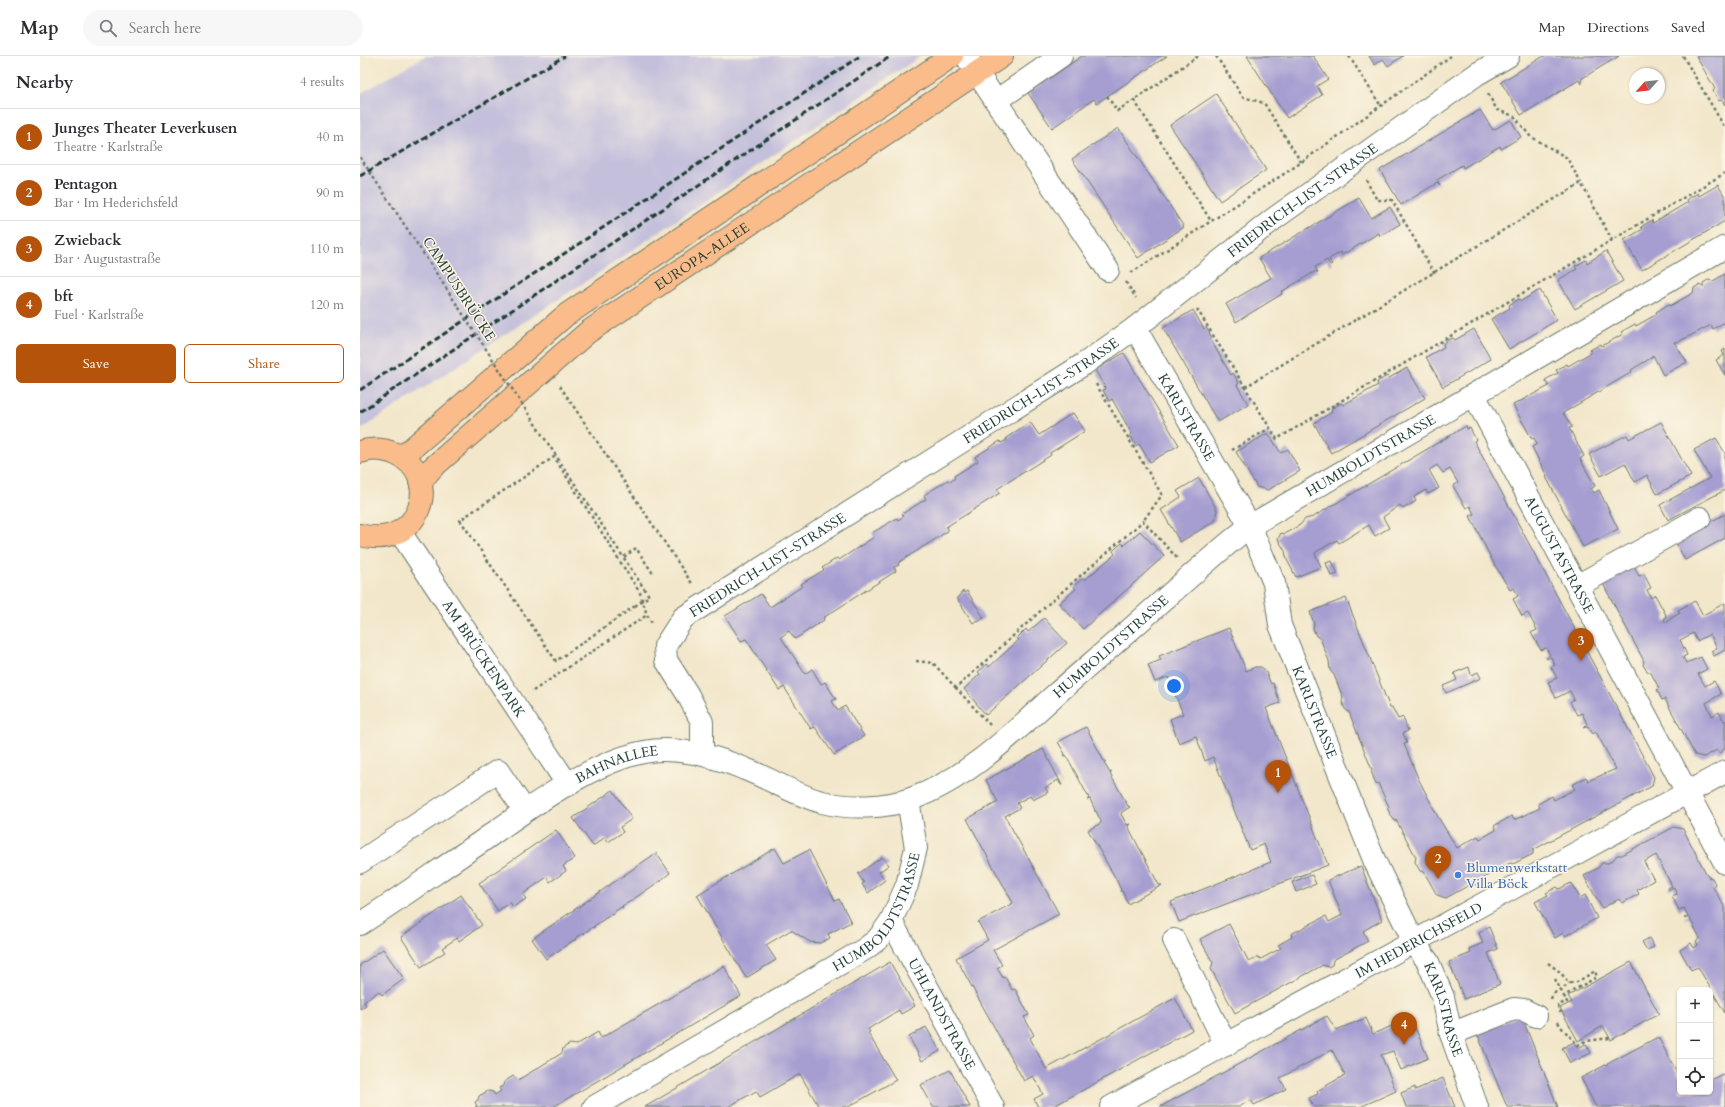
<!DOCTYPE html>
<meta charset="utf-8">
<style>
:root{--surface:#fff;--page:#f7f7f7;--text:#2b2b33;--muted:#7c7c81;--line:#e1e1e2;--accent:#b45309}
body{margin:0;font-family:Cardo,serif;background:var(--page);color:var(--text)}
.controls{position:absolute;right:12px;bottom:12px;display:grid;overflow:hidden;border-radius:6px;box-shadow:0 1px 3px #0004}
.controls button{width:36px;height:36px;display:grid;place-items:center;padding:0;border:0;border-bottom:1px solid var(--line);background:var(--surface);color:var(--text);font:20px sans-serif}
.compass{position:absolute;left:1269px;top:12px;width:36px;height:36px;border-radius:50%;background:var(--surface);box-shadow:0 1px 3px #0004;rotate:243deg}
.you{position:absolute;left:814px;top:630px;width:14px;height:14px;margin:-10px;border:3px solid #fff;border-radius:50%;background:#1a73e8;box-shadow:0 0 0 6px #1a73e833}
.badge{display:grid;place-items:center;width:26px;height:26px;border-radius:50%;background:var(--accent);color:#fff;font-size:13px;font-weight:700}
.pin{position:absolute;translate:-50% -33px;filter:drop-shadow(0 1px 2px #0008)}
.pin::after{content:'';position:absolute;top:21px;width:14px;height:12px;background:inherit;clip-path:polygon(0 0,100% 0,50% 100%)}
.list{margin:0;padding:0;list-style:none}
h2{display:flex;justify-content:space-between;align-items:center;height:52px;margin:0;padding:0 16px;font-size:17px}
h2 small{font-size:13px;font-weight:400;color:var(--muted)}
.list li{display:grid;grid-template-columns:26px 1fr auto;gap:12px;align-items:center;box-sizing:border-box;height:56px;padding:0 16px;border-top:1px solid var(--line)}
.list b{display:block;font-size:15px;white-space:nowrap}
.list p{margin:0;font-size:13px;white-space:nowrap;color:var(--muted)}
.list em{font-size:13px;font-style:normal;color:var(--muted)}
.actions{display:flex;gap:8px;padding:12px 16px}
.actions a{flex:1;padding:9px 0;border:1px solid var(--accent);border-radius:6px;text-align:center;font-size:14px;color:var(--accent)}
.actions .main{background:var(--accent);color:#fff}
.icon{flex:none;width:22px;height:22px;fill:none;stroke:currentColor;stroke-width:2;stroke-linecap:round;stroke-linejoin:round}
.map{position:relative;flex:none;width:1365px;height:1051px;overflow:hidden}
header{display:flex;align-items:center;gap:24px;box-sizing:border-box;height:56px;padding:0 20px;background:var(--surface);border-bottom:1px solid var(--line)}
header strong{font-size:19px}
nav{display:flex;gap:22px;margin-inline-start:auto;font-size:14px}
.search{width:280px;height:36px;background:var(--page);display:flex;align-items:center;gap:10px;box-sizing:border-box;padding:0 14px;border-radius:22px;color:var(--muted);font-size:15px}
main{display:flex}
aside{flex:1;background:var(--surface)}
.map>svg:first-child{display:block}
</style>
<header>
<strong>Map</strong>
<div class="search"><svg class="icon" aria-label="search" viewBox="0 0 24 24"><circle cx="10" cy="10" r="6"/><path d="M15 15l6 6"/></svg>Search here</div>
<nav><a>Map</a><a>Directions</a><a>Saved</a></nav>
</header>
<main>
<aside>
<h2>Nearby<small>4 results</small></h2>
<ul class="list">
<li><span class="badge">1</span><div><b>Junges Theater Leverkusen</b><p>Theatre · Karlstraße</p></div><em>40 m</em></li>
<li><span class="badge">2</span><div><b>Pentagon</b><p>Bar · Im Hederichsfeld</p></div><em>90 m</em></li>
<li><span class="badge">3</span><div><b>Zwieback</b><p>Bar · Augustastraße</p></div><em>110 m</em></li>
<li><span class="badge">4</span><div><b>bft</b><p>Fuel · Karlstraße</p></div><em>120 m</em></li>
</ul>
<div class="actions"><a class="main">Save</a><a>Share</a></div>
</aside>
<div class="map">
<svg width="1365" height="1051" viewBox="0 0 1365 1051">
<rect width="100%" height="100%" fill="#fcf5e5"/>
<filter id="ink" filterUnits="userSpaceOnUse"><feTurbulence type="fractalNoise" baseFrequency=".025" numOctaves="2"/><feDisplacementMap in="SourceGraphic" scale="8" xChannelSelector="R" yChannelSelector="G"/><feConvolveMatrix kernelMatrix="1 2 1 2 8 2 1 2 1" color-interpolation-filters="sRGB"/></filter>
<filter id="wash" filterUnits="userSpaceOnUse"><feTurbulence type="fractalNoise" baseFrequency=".012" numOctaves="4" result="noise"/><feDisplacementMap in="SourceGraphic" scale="16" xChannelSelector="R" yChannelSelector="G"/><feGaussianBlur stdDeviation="0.9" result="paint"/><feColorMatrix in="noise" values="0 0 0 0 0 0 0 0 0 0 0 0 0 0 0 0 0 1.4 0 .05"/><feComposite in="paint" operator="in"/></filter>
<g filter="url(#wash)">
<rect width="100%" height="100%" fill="#f2e7cb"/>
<path fill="#c4c0db" d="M 65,0 L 561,0 L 234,220 L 0,374 L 0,38 Z"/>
<g id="blocks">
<path fill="#a69ed1" d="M 722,0 L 807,0 L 737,47 L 734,43 L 692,72 L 668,37 Z
M 887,0 L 953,0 L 968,23 L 957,30 L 962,39 L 927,62 Z
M 1009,0 L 1043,0 L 1028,10 L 1023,3 L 1015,9 Z
M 1184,0 L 1259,0 L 1221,23 L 1222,28 L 1219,24 L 1161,59 L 1141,26 Z
M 1336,0 L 1365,0 L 1365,49 L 1362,44 L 1359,45 L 1353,35 L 1355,33 Z
M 856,38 L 906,114 L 860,145 L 810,69 Z
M 1120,54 L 1133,74 L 1151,64 L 1161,81 L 1141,93 L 1140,90 L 1103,112 L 1102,109 L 1077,124 L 1080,130 L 1077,127 L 1041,149 L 1020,114 Z
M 758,72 L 824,171 L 778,202 L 712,103 Z
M 1358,129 L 1365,141 L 1365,165 L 1282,214 L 1264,184 L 1283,173 L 1281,171 L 1287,167 L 1292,164 L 1293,167 L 1328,146 L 1327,144 L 1331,141 L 1338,137 L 1339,140 Z
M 999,142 L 1011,162 L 1030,151 L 1040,168 L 1020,180 L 1019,177 L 982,199 L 981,196 L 969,203 L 972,208 L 970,209 L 967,204 L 955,211 L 958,216 L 957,217 L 956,215 L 921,236 L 922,238 L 876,266 L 866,248 L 911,222 L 899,202 Z
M 1246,195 L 1263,225 L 1215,253 L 1198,224 L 1217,213 L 1215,210 L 1226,204 L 1227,207 Z
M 1365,218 L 1365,266 L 1353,273 L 1351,269 L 1318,286 L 1314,286 L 1327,306 L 1303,319 L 1293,299 L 1291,302 L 1271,314 L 1272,316 L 1203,357 L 1212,371 L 1209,372 L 1224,400 L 1220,403 L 1235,430 L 1231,433 L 1234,437 L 1239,434 L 1258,473 L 1223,491 L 1186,421 L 1187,420 L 1172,391 L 1177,388 L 1174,382 L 1172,383 L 1153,349 L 1189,330 L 1185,324 L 1198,317 L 1196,314 L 1207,308 L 1208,310 L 1232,296 L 1230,294 L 1241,288 L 1242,290 L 1263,278 L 1261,276 L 1275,268 L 1276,270 L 1297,258 L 1296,256 L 1309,248 L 1310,250 L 1333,237 L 1334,232 L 1339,229 L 1343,231 L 1343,227 L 1348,224 L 1353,225 Z
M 1180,234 L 1197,264 L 1149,293 L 1131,263 L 1150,252 L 1149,249 L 1159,243 L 1161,245 Z
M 833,254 L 844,273 L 846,271 L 852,282 L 850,283 L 871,319 L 873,317 L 879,327 L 877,329 L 888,348 L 858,366 L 803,272 Z
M 1114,273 L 1131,303 L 1083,331 L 1066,301 L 1084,291 L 1083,288 L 1088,284 L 1093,282 L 1095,284 Z
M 1365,293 L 1365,319 L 1356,304 L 1364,299 L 1362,295 Z
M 764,297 L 819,389 L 790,406 L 779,388 L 776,390 L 770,379 L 772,378 L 752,343 L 749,345 L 743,334 L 746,333 L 735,314 Z
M 1047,312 L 1065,342 L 971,397 L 954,367 L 972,356 L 971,353 L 981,347 L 983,349 L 1018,329 L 1017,326 L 1027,320 L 1029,322 Z
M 713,357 L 725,375 L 690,397 L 691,399 L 637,433 L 640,437 L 586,471 L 588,475 L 538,507 L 539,509 L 534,511 L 536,515 L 463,562 L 464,564 L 435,583 L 429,575 L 421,581 L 445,618 L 452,613 L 461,628 L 465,626 L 476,643 L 472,645 L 478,655 L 485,650 L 504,680 L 474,699 L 455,671 L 451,673 L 424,631 L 419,634 L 386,583 L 381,585 L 365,560 L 401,538 L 410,551 L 443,530 L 441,528 L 464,514 L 462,512 L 477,502 L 479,504 L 514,481 L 512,477 L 537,462 L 538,464 L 544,460 L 542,458 L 566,443 L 564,439 L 588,424 L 590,426 L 595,422 L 594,420 L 618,405 L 615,401 L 640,385 L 641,387 L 647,384 L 646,382 L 670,366 L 679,379 Z
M 1301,366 L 1331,420 L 1297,438 L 1287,419 L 1275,426 L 1265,407 L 1241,420 L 1229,398 L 1267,379 L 1269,383 Z
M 1106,370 L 1107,373 L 1110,372 L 1116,384 L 1114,385 L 1294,721 L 1292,730 L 1173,794 L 1173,798 L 1153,808 L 1150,807 L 1125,821 L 1124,824 L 1116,829 L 1113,827 L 1086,842 L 1077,839 L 1064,816 L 1060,815 L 1055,806 L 1056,801 L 1036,764 L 1035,766 L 1027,752 L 1029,751 L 1018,727 L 1016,728 L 1011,715 L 1012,714 L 989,656 L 985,653 L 982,645 L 983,641 L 974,619 L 970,614 L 969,605 L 960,582 L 956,580 L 953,572 L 954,568 L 950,556 L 986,542 L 1030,652 L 1032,651 L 1038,663 L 1043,661 L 1048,675 L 1043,677 L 1047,687 L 1044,688 L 1058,722 L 1078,761 L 1097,792 L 1118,780 L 1120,783 L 1136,774 L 1134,770 L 1152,760 L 1154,764 L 1180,752 L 1178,748 L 1192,740 L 1194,744 L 1215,733 L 1212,729 L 1226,721 L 1228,725 L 1256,713 L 1236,676 L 1233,678 L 1228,670 L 1223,672 L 1227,668 L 1222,657 L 1217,659 L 1210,646 L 1214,643 L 1210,635 L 1196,642 L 1188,626 L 1197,622 L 1191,611 L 1195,609 L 1191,601 L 1187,603 L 1186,602 L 1190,599 L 1186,592 L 1181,594 L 1171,577 L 1177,574 L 1168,557 L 1162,560 L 1153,543 L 1158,540 L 1154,532 L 1150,534 L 1134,508 L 1110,460 L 1114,458 L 1110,450 L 1106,452 L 1093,430 L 1098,427 L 1090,413 L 1083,417 L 1077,409 L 1069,414 L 1079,432 L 1068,438 L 1066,434 L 1054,441 L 1056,445 L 1043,453 L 1040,449 L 1023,461 L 1029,472 L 1015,480 L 1009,469 L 979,487 L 977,484 L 956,496 L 955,498 L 961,511 L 936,521 L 927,504 L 925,495 L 918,483 L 921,477 L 924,478 L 940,469 L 945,463 L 953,461 Z
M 908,377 L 921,397 L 928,393 L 940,415 L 908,434 L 897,431 L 876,396 Z
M 1356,382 L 1365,397 L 1365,434 L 1308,464 L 1300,449 L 1350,422 L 1334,394 Z
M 839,422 L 857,454 L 855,465 L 820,486 L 801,454 L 821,441 L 817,435 Z
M 1365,458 L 1365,482 L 1325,504 L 1315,485 Z
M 780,475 L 804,500 L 723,573 L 699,547 L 716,533 L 714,530 L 723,522 L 725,524 L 755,498 L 753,495 L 757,491 L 762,487 L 764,489 Z
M 972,505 L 978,518 L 971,520 L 966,507 Z
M 1273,508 L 1279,520 L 1284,518 L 1291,532 L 1287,534 L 1291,542 L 1295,539 L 1306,559 L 1304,565 L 1308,566 L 1310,563 L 1320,557 L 1318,554 L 1335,545 L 1343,559 L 1365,547 L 1365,594 L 1354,600 L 1351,595 L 1357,592 L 1350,578 L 1337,585 L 1333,577 L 1320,584 L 1327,599 L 1323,601 L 1326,607 L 1341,601 L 1347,613 L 1338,618 L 1345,630 L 1354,625 L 1361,638 L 1346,647 L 1352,660 L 1359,656 L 1364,665 L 1365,664 L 1365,693 L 1359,697 L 1357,694 L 1344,701 L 1335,699 L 1305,643 L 1302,644 L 1297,634 L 1299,632 L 1291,617 L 1287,615 L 1283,609 L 1284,605 L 1241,524 Z
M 603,535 L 604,537 L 607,535 L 624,562 L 618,566 L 617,564 L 613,567 L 597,542 Z
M 684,562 L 707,587 L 626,659 L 604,633 L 620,618 L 618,616 L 627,608 L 629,611 L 659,584 L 657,582 L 666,573 L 668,576 Z
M 869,572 L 886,615 L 895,611 L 901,611 L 905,614 L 911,628 L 913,627 L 920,647 L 906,652 L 968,809 L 819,866 L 811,846 L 911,806 L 904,788 L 890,794 L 853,701 L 845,705 L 836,680 L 819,687 L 810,663 L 823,658 L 808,621 L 795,626 L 788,609 L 801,604 L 799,600 Z
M 1109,611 L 1111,619 L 1118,616 L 1121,622 L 1086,637 L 1083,630 L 1097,624 L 1094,617 Z
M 726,671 L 744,705 L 746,705 L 744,707 L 750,717 L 752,716 L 750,718 L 768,750 L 770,751 L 762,756 L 761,758 L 767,769 L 770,768 L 768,770 L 774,782 L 799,829 L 802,829 L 768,848 L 762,835 L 760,835 L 761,834 L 756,823 L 728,774 L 741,767 L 741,765 L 736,755 L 734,755 L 735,754 L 730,743 L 727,744 L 729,742 L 706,699 L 703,700 L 705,698 L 698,686 Z
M 683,693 L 702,729 L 701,729 L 698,724 L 685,732 L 688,736 L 673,744 L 670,740 L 657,747 L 660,752 L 645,760 L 699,858 L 633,894 L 642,909 L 637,912 L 643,922 L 645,921 L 652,934 L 655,933 L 669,959 L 664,961 L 674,979 L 670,982 L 686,1013 L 815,942 L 832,974 L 692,1051 L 678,1051 L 674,1043 L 683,1038 L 673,1020 L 664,1025 L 596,902 L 628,884 L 618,866 L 653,847 L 607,763 L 638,746 L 626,724 Z
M 253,734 L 272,763 L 260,771 L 263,776 L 248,786 L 244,782 L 233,790 L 213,762 Z
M 1314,771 L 1323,773 L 1348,821 L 1352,822 L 1355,828 L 1353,831 L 1365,852 L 1365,957 L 1338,911 L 1331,914 L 1320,894 L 1331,887 L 1334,892 L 1338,889 L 1336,885 L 1340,882 L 1329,861 L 1325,863 L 1324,862 L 1328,860 L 1324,852 L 1319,854 L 1312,840 L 1317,838 L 1313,831 L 1309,834 L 1308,832 L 1312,830 L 1296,799 L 1284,806 L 1294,824 L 1277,834 L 1279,838 L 1262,847 L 1259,843 L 1242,852 L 1224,820 L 1238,812 L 1242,807 L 1248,807 L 1253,804 L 1257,799 L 1262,799 Z
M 196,774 L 215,802 L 203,810 L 206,815 L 190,826 L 187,821 L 163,838 L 166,843 L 153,851 L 150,846 L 138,855 L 119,827 Z
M 415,792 L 424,807 L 449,794 L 475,845 L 479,843 L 491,866 L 468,878 L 470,882 L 460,887 L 450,886 L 431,874 L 406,889 L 416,904 L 386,922 L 337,839 Z
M 296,797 L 310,817 L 301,824 L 302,825 L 300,825 L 272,844 L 273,845 L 271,845 L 262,850 L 263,852 L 261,851 L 253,857 L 253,859 L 252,858 L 234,870 L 234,872 L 233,871 L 224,877 L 225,878 L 223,877 L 215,883 L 216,884 L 214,884 L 186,903 L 172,883 Z
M 522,801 L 529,809 L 519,816 L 525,824 L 508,837 L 502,828 L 504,827 L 498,818 Z
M 1001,810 L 1022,864 L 1003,875 L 1008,885 L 973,904 L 972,909 L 968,911 L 963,909 L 875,957 L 851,913 L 853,907 L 840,883 L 869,868 L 889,906 L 898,901 L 901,903 L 921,892 L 918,889 L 932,881 L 931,878 L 966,860 L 969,866 L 982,859 L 968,824 Z
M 952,819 L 956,828 L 936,836 L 932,826 Z
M 1211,827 L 1220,842 L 1225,839 L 1237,862 L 1205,880 L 1203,877 L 1195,882 L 1175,846 L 1188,839 L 1186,837 L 1197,831 L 1199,833 Z
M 101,839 L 122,869 L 99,885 L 97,882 L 82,892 L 85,896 L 61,911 L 41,881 Z
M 1129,871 L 1138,893 L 1128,897 L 1140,928 L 1104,943 L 1089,906 L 1111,897 L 1109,893 L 1123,887 L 1119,877 Z
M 1289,882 L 1294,891 L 1287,894 L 1282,886 Z
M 23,893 L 44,923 L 22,939 L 19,935 L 4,946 L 6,949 L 0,953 L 0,909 Z
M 530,906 L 555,950 L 541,958 L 539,954 L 508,973 L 510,976 L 508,977 L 536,1024 L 488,1051 L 459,1051 L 440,1018 L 400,1041 L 396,1035 L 368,1051 L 285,1051 Z
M 1271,906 L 1299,958 L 1251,984 L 1243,970 L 1218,985 L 1200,952 L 1212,946 L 1208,940 Z
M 364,910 L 381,940 L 193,1051 L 115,1051 L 117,1050 L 115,1046 L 118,1044 L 119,1040 L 128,1035 L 133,1036 L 135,1039 L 141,1035 L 139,1032 L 143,1030 L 144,1026 L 153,1020 L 158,1024 L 202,997 L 203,992 L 210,988 L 216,989 L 238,976 L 241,982 Z
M 1161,959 L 1198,1051 L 1147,1051 L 1117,977 Z
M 967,960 L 976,974 L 1006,962 L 1013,978 L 1051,962 L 1068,1002 L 1041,1014 L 1033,995 L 1021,999 L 1036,1035 L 1000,1051 L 954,1051 L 949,1042 L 958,1038 L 957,1035 L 985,1019 L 972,994 L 920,1022 L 926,1033 L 894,1049 L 891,1044 L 879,1051 L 800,1051 Z
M 566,971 L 580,995 L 562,1005 L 549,981 Z
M 1298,981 L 1320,1022 L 1320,1036 L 1350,1036 L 1350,1024 L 1365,1017 L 1365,1051 L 1236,1051 L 1221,1022 Z
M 1214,986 L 1218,992 L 1226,988 L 1231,997 L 1210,1007 L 1202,992 Z
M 590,1014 L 610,1051 L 573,1051 L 561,1029 Z
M 1083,1022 L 1095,1051 L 1046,1051 L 1041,1037 L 1055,1031 L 1055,1034 Z"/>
</g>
</g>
<g filter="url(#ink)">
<use href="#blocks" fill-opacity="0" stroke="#697869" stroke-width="1"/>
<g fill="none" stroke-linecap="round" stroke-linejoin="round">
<defs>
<g id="minor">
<path d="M 606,0 L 748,214"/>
<path d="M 636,45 L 701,0"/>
<path id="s1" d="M 775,272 L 890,470 L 914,527 L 920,569 L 1015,806 L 1054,886 L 1068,906 L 1083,941 L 1091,978 L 1117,1051"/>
<path id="s2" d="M 1114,339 L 1365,807"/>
<path id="s3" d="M 40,476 L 208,729"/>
<path d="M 1217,530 L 1340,462"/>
<path id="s4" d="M 342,698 L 342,666 L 328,639 L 306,604 L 305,590 L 323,562 L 724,308 L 775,272 L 915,162 L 1117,18 L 1148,0"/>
<path d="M 0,806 L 138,715 L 165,755"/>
<path id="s5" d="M 531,865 L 633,1051"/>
<path id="s6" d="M 0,868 C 40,842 78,815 118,788 C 165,755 245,694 303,694 C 332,694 359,702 385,713 C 411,723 435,739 462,746 C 490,753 524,752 551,743 C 607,723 651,679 695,639 C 727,611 759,584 790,556 C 823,527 855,497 890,470 L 1365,191"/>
<path d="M 814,884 L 866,989"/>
<path d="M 1091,978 L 1154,953 L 1164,954 L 1176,960"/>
<path id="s7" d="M 234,1051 L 505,893 L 518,883 L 531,865 L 547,829 L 556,792 L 548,744"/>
<path id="s8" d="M 751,1051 C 956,940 1161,829 1365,716"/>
</g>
<g id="major">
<path d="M 0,396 C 12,392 24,393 36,398 C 84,419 61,495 0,479"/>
<path d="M 42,401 L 206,259 L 592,0"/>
<path id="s9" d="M 60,426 L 72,412 L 228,276 L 642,0"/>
</g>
</defs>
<use href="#minor" stroke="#697869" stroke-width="24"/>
<use href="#major" stroke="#697869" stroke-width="24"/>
<path stroke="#697869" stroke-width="2.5" stroke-dasharray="3 3" stroke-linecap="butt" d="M 838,0 L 774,44 L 851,165
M 856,0 L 883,41 L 904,47 L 941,106
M 989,0 L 1021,50
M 1323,0 L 1365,72
M 1128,38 L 1137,54 L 1154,60 L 1170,80 L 1207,102 L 1221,127
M 747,40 L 757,55 L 774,44
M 1006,124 L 1017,144 L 1032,144 L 1074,217
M 771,217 L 933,112 L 1091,0
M 766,226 L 776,242
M 837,253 L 910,372
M 736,328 L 802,439 L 783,465
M 200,330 L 333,529
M 885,331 L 1221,127 L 1252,184
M 181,377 L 289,540
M 872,394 L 910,372 L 917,383 L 1365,117
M 264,501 L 276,492 L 294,519
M 275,550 L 196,605 L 100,464 L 194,401 L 280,537 L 287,559 L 292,567
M 556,605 L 573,607 L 596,632
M 173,635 L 287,559
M 630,669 L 596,632 L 687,549 L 783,465 L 817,502
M 1188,907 L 1200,916 L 1209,927 L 1217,926 L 1235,915 L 1237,921 L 1209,937 L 1204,942
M 1195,923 L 1208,948
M 1191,943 C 1194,933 1204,934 1209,927
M 1202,955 L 1200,956 L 1198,950 L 1206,945
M 1198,966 L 1201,971 L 1218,989 L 1226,985 L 1250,982"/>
<use href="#minor" stroke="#fff" stroke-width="22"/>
<use href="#major" stroke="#fabc8b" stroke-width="22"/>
<path stroke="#1f3d34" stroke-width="3" stroke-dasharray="6 3" stroke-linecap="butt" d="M 0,120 L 205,0
M 0,334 L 500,0
M 0,356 L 531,0"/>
<path stroke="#697869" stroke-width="2.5" stroke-dasharray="3 3" stroke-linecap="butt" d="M 0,101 L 181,377
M 275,550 L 289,540"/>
</g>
</g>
<circle fill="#3f7fe0" stroke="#fcf5e5" stroke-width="1.5" cx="1098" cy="819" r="4"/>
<g text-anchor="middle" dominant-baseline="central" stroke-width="3" stroke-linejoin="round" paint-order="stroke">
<g font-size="14" fill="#1f3d34" stroke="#fcf5e5">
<text stroke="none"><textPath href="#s4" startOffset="899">FRIEDRICH-LIST-STRASSE</textPath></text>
<text stroke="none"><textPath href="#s9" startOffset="362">EUROPA-ALLEE</textPath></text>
<text transform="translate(99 233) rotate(57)">CAMPUSBRÜCKE</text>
<text stroke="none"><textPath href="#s4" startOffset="575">FRIEDRICH-LIST-STRASSE</textPath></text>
<text stroke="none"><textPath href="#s1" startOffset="103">KARLSTRASSE</textPath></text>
<text stroke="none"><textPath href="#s6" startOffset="1188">HUMBOLDTSTRASSE</textPath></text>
<text stroke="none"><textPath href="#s2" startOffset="181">AUGUSTASTRASSE</textPath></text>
<text stroke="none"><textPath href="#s4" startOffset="251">FRIEDRICH-LIST-STRASSE</textPath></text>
<text stroke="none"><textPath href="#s6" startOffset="864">HUMBOLDTSTRASSE</textPath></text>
<text stroke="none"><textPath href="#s3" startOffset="152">AM BRÜCKENPARK</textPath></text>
<text stroke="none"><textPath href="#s1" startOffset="427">KARLSTRASSE</textPath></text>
<text stroke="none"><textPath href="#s6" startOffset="304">BAHNALLEE</textPath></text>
<text stroke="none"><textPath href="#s7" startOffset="351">HUMBOLDTSTRASSE</textPath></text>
<text stroke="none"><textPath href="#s8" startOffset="350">IM HEDERICHSFELD</textPath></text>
<text stroke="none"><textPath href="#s1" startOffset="752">KARLSTRASSE</textPath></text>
<text stroke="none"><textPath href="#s5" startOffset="106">UHLANDSTRASSE</textPath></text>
</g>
<g font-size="14" fill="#366cbe" stroke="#fcf5e5" text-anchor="start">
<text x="1106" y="811">Blumenwerkstatt<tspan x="1106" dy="16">Villa Böck</tspan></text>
</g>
</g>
</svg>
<div class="controls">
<button>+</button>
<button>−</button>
<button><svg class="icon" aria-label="locate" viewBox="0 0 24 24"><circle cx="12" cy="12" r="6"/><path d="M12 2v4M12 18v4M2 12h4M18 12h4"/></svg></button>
</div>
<svg class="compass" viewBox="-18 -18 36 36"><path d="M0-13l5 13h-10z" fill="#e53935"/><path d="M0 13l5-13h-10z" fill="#7c7c81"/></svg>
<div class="you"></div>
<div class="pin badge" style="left:918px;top:737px">1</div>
<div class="pin badge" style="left:1078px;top:823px">2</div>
<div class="pin badge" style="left:1221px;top:605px">3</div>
<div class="pin badge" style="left:1044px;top:989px">4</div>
</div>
</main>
